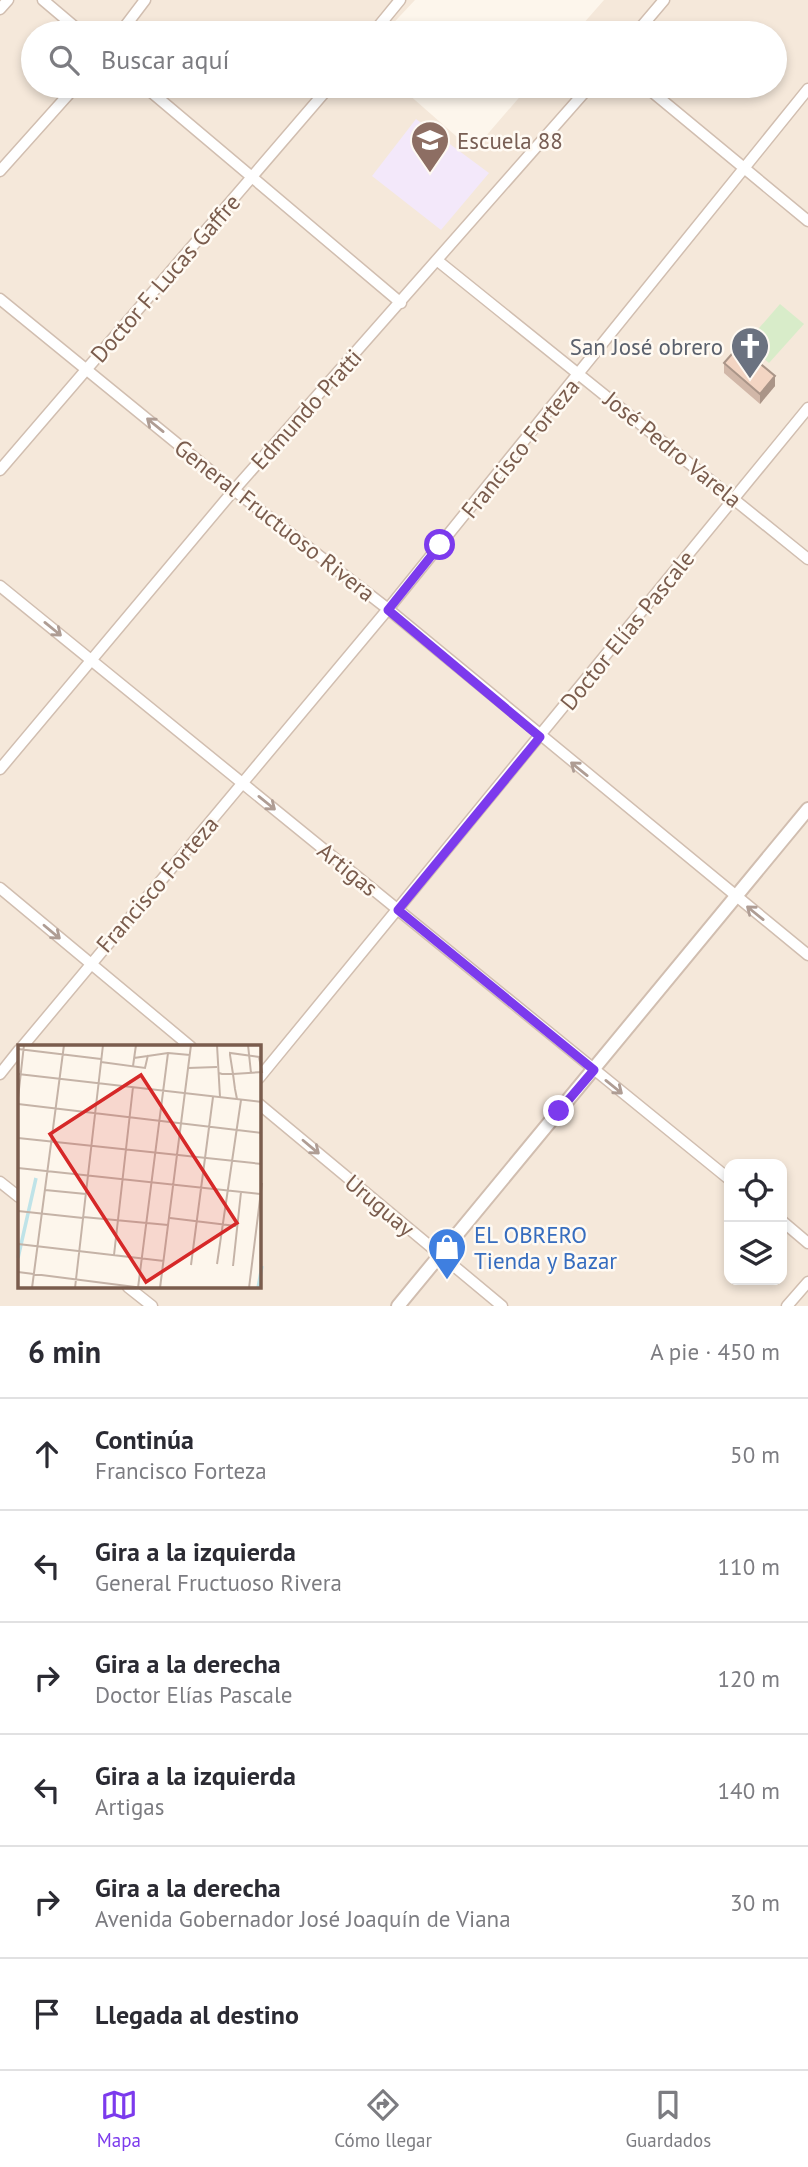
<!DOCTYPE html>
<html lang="es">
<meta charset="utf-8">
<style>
:root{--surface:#fff;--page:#f7f7f7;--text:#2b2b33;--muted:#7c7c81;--line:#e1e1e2;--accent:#7c3aed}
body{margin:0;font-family:"PT Sans",sans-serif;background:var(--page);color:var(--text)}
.controls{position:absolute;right:21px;bottom:21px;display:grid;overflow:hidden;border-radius:14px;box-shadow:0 4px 10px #0003}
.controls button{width:63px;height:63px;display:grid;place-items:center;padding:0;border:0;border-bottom:2px solid var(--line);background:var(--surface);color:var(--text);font:35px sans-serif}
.stop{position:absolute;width:21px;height:21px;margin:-16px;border:5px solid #7c3aed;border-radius:50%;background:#fff}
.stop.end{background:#7c3aed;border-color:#fff;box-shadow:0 2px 7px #0008}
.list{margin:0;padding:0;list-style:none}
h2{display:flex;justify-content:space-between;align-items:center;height:91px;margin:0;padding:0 28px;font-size:30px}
h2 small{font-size:23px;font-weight:400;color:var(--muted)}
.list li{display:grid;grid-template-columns:46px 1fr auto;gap:21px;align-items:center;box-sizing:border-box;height:112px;padding:0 28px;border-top:2px solid var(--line)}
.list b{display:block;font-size:26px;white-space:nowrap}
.list p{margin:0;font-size:23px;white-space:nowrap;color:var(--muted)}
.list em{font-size:23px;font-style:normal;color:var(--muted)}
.icon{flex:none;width:38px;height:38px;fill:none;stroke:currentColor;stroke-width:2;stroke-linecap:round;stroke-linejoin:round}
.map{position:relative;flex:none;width:808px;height:1306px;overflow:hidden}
.search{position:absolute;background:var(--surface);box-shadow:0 4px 10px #0003;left:21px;right:21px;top:21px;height:77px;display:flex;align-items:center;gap:18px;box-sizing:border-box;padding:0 24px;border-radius:38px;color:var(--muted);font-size:26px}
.sheet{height:763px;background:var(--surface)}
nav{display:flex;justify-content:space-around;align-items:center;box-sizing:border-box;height:98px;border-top:2px solid var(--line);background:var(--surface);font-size:19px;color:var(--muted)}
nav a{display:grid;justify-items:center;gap:4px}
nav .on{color:var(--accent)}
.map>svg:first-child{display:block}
</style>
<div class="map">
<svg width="808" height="1306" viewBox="0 0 808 1306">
<rect width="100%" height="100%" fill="#fdf6ec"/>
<path fill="#f5e8da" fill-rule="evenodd" d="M 0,0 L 415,0 L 384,33 L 33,33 L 33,86 L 399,86 L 473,151 L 529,86 L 775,86 L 775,33 L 575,33 L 604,0 L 808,0 L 808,1306 L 0,1306 ZM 19,1047 L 259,1047 L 259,1287 L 19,1287 ZM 729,1164 L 782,1164 L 782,1280 L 729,1280 Z"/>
<path fill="#f3e8fa" d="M 416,119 L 489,173 L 441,230 L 372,176 Z"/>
<path fill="#d8ecc9" d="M 780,304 L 804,324 L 769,363 L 746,343 Z"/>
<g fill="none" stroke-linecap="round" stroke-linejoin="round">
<defs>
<path id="minor" d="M 43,0 L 82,33
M 0,9 L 8,0
M 120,33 L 145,0
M 373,33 L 400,0
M 636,33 L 664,0
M 144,86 L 401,303
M 645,86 L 808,221
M 0,171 L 76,86
M 438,261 L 808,559
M 0,299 L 234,490 L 388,609 L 808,955
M 0,470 L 330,86
M 0,586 L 729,1179
M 0,769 L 234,490 L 590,86
M 0,888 L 191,1047
M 22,1047 L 388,609 L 808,89
M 0,1074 L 19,1050
M 259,1078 L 808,408
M 259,1104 L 502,1306
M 0,1182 L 19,1197
M 782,1221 L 808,1243
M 128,1287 L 152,1306
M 787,1306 L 808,1282"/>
<path id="tertiary" d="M 398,1306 L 808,809"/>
</defs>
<use href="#minor" stroke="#d1beb0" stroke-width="13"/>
<use href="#tertiary" stroke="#d1beb0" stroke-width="16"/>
<use href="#minor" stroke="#fff" stroke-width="10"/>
<use href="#tertiary" stroke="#fff" stroke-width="12"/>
</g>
<path fill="#d1b7a8" d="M 724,363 L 775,386 L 760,404 L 724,373 Z"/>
<path fill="#aa9588" d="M 775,376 L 775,386 L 760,404 L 760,394 Z"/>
<path fill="#f3d5c3" stroke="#aa9588" stroke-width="2" d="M 739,346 L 775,376 L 760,394 L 724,363 Z"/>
<defs><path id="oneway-shaft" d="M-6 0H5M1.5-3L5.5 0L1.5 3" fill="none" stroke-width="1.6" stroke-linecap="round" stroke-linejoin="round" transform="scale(1.75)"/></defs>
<g stroke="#af9d94">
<use href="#oneway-shaft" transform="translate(155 425) rotate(-141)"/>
<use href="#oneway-shaft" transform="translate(53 629) rotate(39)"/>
<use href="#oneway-shaft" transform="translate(579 769) rotate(-141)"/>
<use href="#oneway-shaft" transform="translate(267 803) rotate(39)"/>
<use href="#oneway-shaft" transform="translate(755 913) rotate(-141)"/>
<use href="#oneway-shaft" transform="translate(52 932) rotate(40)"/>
<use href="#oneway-shaft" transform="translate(614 1087) rotate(39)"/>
<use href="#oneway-shaft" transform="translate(311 1147) rotate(40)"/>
</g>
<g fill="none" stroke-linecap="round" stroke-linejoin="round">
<path stroke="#7c3aed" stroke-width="9" d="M 440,545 L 388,610 L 540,737 L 398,910 L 594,1070 L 559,1111"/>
</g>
<defs>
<symbol id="school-pin" viewBox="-11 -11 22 30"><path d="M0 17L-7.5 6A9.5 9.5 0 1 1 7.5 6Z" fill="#8d6e63" stroke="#fffaf3"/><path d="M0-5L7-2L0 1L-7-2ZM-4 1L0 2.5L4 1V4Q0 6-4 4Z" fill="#fff"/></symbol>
<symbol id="church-pin" viewBox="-11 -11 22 30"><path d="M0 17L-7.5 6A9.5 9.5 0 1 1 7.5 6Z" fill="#6b7280" stroke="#fffaf3"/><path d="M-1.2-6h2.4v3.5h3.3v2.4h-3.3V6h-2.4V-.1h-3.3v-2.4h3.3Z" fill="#fff"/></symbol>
<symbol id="shop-pin" viewBox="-11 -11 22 30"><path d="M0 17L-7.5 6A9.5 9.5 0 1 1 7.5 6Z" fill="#3f7fe0" stroke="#fffaf3"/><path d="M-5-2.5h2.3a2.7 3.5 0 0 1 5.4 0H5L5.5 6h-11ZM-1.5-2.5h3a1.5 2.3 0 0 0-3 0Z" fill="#fff"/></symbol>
</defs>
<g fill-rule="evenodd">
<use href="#school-pin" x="408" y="118" width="44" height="60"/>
<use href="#church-pin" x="728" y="324" width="44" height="60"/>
<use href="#shop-pin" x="425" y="1225" width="44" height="60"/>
</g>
<g text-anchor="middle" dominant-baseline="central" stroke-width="5" stroke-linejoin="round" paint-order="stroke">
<g font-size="23" fill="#785e54" stroke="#fffaf3" text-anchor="start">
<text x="457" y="140">Escuela 88</text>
</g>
<g font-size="23" fill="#7a5c4d" stroke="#fffaf3">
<text transform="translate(165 278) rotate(-49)">Doctor F. Lucas Gaffre</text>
<text transform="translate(306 409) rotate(-48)">Edmundo Pratti</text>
<text transform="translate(520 448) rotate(-51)">Francisco Forteza</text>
<text transform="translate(673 449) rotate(39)">José Pedro Varela</text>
<text transform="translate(275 520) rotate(38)">General Fructuoso Rivera</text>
<text transform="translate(627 630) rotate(-51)">Doctor Elías Pascale</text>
<text transform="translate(348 869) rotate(39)">Artigas</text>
<text transform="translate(157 884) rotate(-49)">Francisco Forteza</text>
<text transform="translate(380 1205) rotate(40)">Uruguay</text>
</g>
<g font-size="23" fill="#5b616d" stroke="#fffaf3" text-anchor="end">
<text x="723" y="346">San José obrero</text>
</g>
<g font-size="23" fill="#366cbe" stroke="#fffaf3" text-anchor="start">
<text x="474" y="1234">EL OBRERO<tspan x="474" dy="26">Tienda y Bazar</tspan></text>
</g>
</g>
<g transform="translate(18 1045)">
<rect width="243" height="243" fill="#fdf6ec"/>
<path fill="none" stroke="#bfe3e8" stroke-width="3.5" d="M 0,213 L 18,133M 240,243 L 244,221"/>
<path fill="none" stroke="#c5b3a7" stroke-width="2" d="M 199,0 L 202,52M 230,0 L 233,28M 0,4 L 83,14M 116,13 L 150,8 L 172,10M 83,17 L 127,23 L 130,10M 115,21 L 118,0M 170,23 L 199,22M 201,28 L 204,29 L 215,29 L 244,27 L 241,12 L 212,8 L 212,10 L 215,29 L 217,44 L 219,54M 0,29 L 244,57M 0,53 L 6,0M 0,59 L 244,88M 0,93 L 244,119M 0,123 L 242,149M 27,145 L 68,149M 0,166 L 65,173M 65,172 L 150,180M 152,173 L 218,181M 0,199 L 146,216M 96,210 L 115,42M 199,219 L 223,55M 173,220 L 195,52M 215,221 L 223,147M 0,227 L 125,243M 14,243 L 46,0M 57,243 L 85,0M 120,243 L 150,8M 142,243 L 173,0M 231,243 L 244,138"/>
<path fill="#d62828" fill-opacity="0.15" stroke="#d62828" stroke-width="3.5" d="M 123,30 L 219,178 L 128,237 L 32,89 Z"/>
<rect width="243" height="243" fill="none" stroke="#7a5c4d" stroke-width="3.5"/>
</g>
</svg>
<div class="controls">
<button><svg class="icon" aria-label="locate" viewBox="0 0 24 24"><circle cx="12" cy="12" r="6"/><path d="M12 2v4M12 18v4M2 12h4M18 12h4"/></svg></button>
<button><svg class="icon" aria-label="layers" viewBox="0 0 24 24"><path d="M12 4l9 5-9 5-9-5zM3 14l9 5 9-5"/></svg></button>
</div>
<div class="stop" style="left:440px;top:545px"></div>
<div class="stop end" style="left:559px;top:1111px"></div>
<div class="search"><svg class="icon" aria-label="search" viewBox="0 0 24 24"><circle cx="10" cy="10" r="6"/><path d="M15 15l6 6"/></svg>Buscar aquí</div>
</div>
<section class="sheet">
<h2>6 min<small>A pie · 450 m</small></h2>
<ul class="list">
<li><svg class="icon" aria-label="ahead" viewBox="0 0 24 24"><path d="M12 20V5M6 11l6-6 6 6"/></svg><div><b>Continúa</b><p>Francisco Forteza</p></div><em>50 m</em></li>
<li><svg class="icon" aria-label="left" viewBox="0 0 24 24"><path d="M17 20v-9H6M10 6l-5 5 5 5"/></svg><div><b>Gira a la izquierda</b><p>General Fructuoso Rivera</p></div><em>110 m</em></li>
<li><svg class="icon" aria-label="right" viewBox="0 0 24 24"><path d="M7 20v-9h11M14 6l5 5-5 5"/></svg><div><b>Gira a la derecha</b><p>Doctor Elías Pascale</p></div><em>120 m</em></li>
<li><svg class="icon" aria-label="left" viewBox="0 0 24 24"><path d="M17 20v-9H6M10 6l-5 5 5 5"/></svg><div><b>Gira a la izquierda</b><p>Artigas</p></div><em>140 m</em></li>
<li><svg class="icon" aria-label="right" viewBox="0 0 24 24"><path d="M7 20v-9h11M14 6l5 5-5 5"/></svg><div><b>Gira a la derecha</b><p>Avenida Gobernador José Joaquín de Viana</p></div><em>30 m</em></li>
<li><svg class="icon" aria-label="arrive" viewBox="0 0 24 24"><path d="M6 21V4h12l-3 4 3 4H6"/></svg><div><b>Llegada al destino</b></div></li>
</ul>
</section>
<nav>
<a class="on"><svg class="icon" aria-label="map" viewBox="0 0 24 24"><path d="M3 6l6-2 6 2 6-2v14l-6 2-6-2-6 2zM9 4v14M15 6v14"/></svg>Mapa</a>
<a><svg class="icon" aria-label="directions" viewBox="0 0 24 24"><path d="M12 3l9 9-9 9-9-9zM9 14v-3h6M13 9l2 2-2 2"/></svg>Cómo llegar</a>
<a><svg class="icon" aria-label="saved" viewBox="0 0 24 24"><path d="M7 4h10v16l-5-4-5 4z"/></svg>Guardados</a>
</nav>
